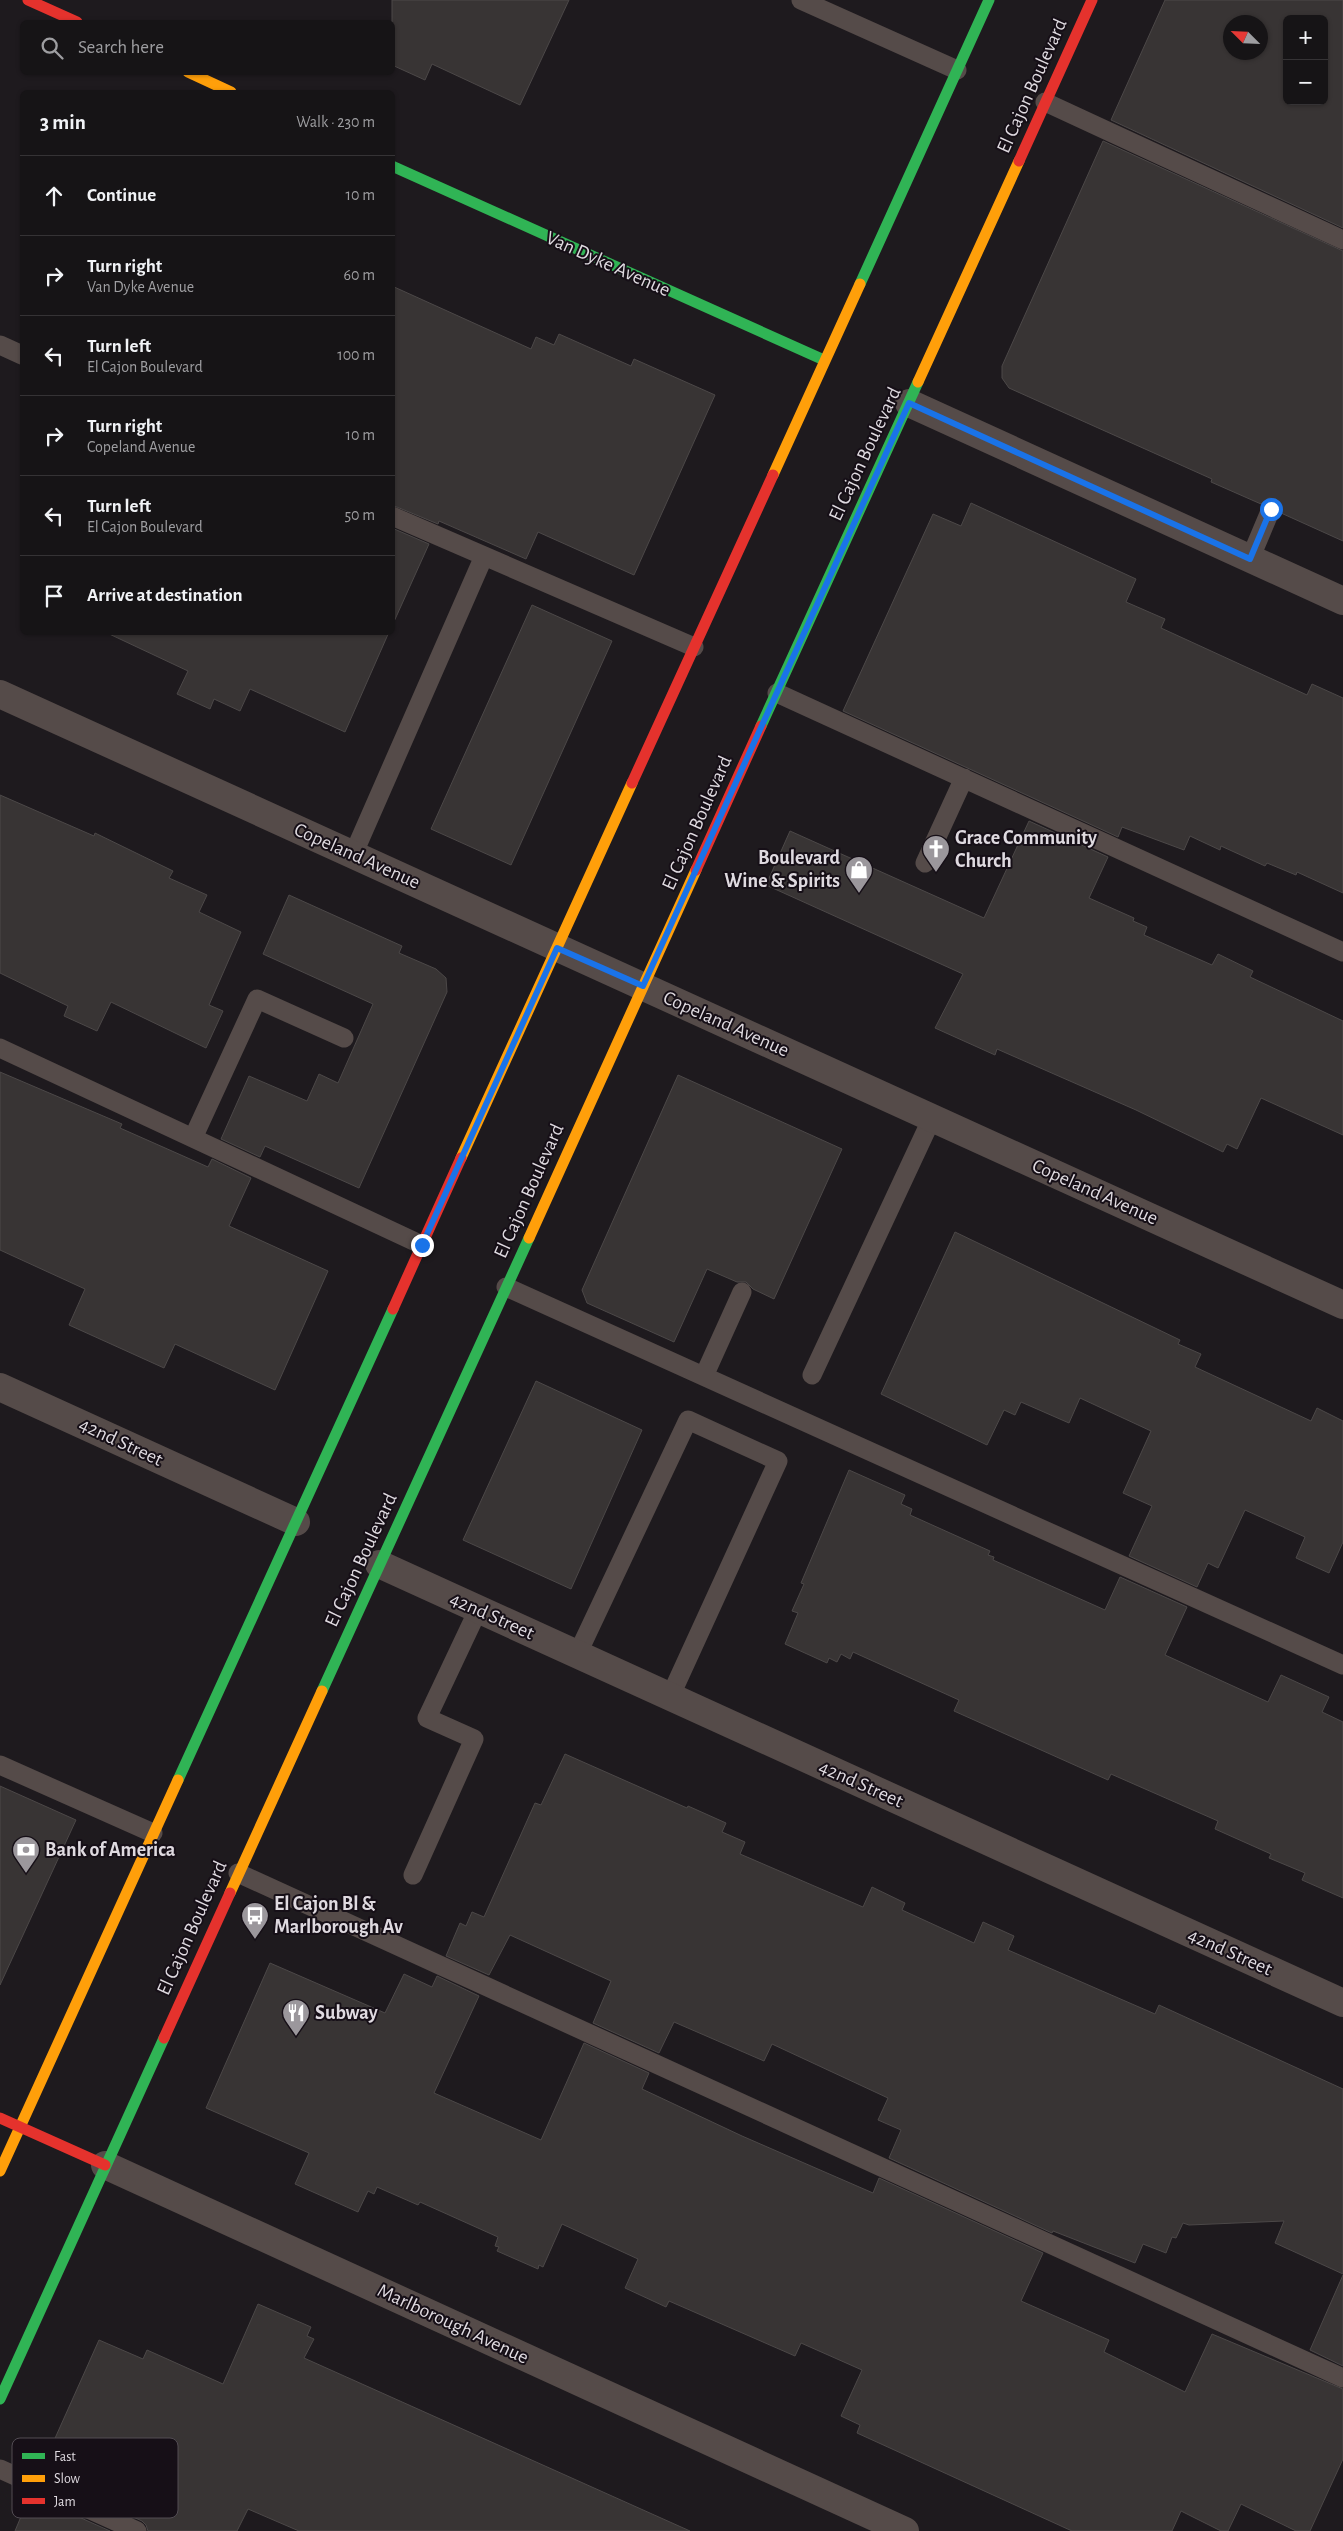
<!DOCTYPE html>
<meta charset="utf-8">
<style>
:root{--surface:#161416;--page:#1f1d1f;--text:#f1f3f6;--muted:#9e9ea1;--line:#353335}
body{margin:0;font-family:"Alegreya Sans",sans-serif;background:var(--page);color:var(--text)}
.controls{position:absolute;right:15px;top:15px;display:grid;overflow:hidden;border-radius:8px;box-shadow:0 1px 4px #0004}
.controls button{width:45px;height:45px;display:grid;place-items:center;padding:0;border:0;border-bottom:1px solid var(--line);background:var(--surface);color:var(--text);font:25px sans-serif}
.compass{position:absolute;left:1223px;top:15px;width:45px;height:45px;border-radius:50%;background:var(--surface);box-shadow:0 1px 4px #0004;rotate:294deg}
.stop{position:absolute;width:15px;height:15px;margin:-11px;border:4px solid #1a73e8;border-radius:50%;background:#fff}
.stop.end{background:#1a73e8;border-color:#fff;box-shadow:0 1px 5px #0008}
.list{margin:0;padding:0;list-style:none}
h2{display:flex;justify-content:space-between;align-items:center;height:65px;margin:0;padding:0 20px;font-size:21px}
h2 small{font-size:16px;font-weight:400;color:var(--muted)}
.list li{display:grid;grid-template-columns:32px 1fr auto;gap:15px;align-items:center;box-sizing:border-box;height:80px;padding:0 20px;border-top:1px solid var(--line)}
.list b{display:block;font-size:19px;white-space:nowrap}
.list p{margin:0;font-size:16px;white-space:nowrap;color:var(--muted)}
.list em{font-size:16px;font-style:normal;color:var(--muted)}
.icon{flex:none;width:28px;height:28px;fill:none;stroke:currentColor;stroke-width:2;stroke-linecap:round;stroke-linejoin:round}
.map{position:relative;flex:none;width:1343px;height:2531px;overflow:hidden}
.search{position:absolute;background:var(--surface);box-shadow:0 1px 4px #0004;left:20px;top:20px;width:375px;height:55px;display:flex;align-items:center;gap:12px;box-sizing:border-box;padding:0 18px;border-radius:8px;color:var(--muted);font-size:19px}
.panel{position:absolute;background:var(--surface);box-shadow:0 1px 4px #0004;left:20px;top:90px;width:375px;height:545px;border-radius:8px}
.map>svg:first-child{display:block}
</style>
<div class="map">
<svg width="1343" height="2531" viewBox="0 0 1343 2531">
<rect width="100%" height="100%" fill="#1e1a1e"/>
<path fill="#383434" stroke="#4c4848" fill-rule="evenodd" d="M 392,0 L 569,0 L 520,105 L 432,64 L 425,80 L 392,65 Z
M 1165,0 L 1343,0 L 1343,228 L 1111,120 ZM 1287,19 L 1324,19 L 1324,101 L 1287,101 ZM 1230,22 L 1260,22 L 1260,52 L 1230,52 Z
M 1103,141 L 1343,251 L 1343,541 L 1281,513 L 1282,507 L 1276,499 L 1269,498 L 1261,504 L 1211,482 L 1212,479 L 1009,388 L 1002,378 L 1002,366 Z
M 392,286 L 531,349 L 536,337 L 554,345 L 559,334 L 631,366 L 634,359 L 715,395 L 634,575 L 538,532 L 526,559 L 439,521 L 438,524 L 392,505 Z
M 971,503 L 1136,579 L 1126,602 L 1165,619 L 1161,628 L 1307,695 L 1312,684 L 1343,698 L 1343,893 L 1297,872 L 1296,875 L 1267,863 L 1265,866 L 1221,846 L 1220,850 L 1190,836 L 1184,850 L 1122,827 L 1118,837 L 843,711 L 933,514 L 961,526 Z
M 392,528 L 429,544 L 392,626 Z
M 532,605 L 612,641 L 511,865 L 431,829 Z
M 105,632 L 389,632 L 345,732 L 250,689 L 240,711 L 214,699 L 210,709 L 177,694 L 188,671 Z
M 0,795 L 94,836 L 95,833 L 173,871 L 169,878 L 207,895 L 199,912 L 241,932 L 209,1005 L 223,1011 L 206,1048 L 111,1002 L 97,1031 L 64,1016 L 68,1006 L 0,973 Z
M 1029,821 L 1108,857 L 1089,898 L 1134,918 L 1133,921 L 1147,927 L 1144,935 L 1212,965 L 1218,954 L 1253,971 L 1250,977 L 1343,1021 L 1343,1135 L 1261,1098 L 1237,1149 L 1227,1144 L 1223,1152 L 1136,1110 L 997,1049 L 995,1055 L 935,1028 L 963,974 L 766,885 L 790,831 L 984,918 Z
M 289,895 L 402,946 L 399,953 L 436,969 L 446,978 L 447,992 L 359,1188 L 265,1146 L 260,1157 L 221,1139 L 249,1076 L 307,1101 L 319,1074 L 338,1083 L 373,1004 L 263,954 Z
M 0,1072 L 122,1124 L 120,1128 L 208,1167 L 212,1159 L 251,1178 L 229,1226 L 328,1271 L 275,1390 L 175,1344 L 164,1368 L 69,1325 L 85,1289 L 0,1250 Z
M 678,1075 L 842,1149 L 774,1299 L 753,1289 L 746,1282 L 737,1282 L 707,1269 L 674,1342 L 587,1303 L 582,1290 Z
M 955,1232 L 1180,1340 L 1178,1344 L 1201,1354 L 1195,1367 L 1311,1421 L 1317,1408 L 1343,1421 L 1343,1542 L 1329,1573 L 1296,1558 L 1305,1537 L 1245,1510 L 1218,1568 L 1208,1563 L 1197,1587 L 1129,1556 L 1152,1506 L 1123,1493 L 1151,1431 L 1080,1398 L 1069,1423 L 1021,1402 L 1015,1415 L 1004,1410 L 987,1445 L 881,1394 Z
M 536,1381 L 642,1430 L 571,1589 L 463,1540 Z
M 849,1470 L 905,1495 L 901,1504 L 912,1509 L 910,1515 L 990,1551 L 988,1555 L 994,1557 L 993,1560 L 1105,1610 L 1120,1577 L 1187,1607 L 1165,1655 L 1268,1702 L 1281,1675 L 1329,1697 L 1322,1712 L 1343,1722 L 1343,1898 L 1302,1880 L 1305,1873 L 1269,1858 L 1271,1854 L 1215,1829 L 1218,1821 L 1111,1774 L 1108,1780 L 954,1711 L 959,1700 L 853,1652 L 850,1659 L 841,1654 L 837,1662 L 829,1658 L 827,1663 L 785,1644 L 798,1613 L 792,1611 L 804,1584 L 801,1583 Z
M 565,1754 L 687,1808 L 688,1806 L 726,1823 L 722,1832 L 745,1842 L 740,1854 L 863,1907 L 872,1887 L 905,1903 L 902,1910 L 974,1943 L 983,1922 L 1014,1936 L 1008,1950 L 1155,2014 L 1159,2005 L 1343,2089 L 1343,2274 L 1275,2243 L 1284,2221 L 1189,2225 L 1183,2223 L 1176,2238 L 1172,2237 L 1166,2253 L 1143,2244 L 1135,2263 L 1053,2231 L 1052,2233 L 889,2158 L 901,2130 L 878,2120 L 888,2098 L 772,2044 L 764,2061 L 674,2022 L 659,2053 L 593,2023 L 611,1981 L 510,1935 L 489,1975 L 446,1956 L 460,1923 L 466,1926 L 472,1912 L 484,1917 L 535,1803 L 541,1805 Z
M 0,1786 L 76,1820 L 0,1985 Z
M 270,1963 L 385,2013 L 404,1974 L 432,1987 L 437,1976 L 479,1996 L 434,2093 L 541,2140 L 584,2043 L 649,2073 L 642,2089 L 742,2136 L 873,2193 L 879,2178 L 1043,2253 L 1021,2301 L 1109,2340 L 1104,2352 L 1185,2392 L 1212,2334 L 1343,2389 L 1343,2459 L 1310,2531 L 1296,2531 L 1241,2504 L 1228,2531 L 1221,2531 L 1181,2511 L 1172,2531 L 1072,2531 L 857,2433 L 860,2425 L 841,2416 L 862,2370 L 801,2343 L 795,2356 L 669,2301 L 666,2307 L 625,2288 L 638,2259 L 562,2224 L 543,2267 L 539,2265 L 538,2269 L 497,2251 L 499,2247 L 495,2246 L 498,2237 L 420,2202 L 418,2205 L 377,2187 L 374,2194 L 368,2191 L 358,2212 L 295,2184 L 309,2153 L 206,2108 Z
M 1343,2275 L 1343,2366 L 1310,2350 Z
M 258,2304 L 311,2327 L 307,2336 L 314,2339 L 304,2358 L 690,2531 L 299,2531 L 248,2509 L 237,2531 L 148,2531 L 146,2525 L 142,2521 L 39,2474 L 99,2340 L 143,2359 L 147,2350 L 223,2384 Z
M 30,2495 L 110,2531 L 15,2531 Z"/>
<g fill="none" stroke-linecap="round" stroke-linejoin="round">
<path stroke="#554b49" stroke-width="19" d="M 801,0 L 957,70
M 1045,102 L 1343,240
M 0,345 L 22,355
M 392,516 L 694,647
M 1250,559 L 1271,509
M 777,693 L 1343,952
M 353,855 L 484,556
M 925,863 L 964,778
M 0,1048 L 422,1245
M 193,1138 L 257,999 L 344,1038
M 506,1287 L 1343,1665
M 812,1375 L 932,1118
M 704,1376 L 742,1292
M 577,1655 L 688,1420 L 778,1461 L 670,1697
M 0,1765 L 153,1833
M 238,1873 L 1343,2378
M 413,1875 L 474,1739 L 427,1718 L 478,1610
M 0,2469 L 137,2531"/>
<path stroke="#554b49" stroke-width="28" d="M 909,403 L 1343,601
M 0,694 L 1343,1305
M 0,1387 L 296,1522
M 379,1564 L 1343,2003
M 105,2165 L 905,2531"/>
<path stroke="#30b455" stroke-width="11" d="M 392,166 L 824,360
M 860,284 L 989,0
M 761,726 L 918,382
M 322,1691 L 529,1238
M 178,1780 L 393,1309
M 0,2399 L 164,2038"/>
<path stroke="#ff9f0a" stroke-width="11" d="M 188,72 L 231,92
M 918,382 L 1019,161
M 773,475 L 860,284
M 461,1158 L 632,783
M 529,1238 L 696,870
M 230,1893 L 322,1691
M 0,2171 L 178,1780"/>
<path stroke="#e5322d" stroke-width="11" d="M 28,0 L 77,22
M 1019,161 L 1092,0
M 632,783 L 773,475
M 696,870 L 761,726
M 393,1309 L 461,1158
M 164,2038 L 230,1893
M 0,2118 L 105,2165"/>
</g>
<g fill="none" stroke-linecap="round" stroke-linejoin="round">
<path stroke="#1a73e8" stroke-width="6" d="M 422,1245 L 557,948 L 643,986 L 909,403 L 1250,559 L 1271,509"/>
</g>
<defs>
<symbol id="church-pin" viewBox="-11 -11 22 30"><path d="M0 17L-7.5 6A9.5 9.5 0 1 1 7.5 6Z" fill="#9b979c" stroke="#160f17"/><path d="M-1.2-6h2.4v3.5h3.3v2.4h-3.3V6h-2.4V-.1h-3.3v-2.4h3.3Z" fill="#fff"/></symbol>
<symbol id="shop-pin" viewBox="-11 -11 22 30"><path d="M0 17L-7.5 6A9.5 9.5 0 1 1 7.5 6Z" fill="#9b979c" stroke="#160f17"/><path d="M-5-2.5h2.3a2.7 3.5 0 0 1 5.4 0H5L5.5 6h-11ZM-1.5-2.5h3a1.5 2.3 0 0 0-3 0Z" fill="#fff"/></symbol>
<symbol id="bank-pin" viewBox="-11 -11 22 30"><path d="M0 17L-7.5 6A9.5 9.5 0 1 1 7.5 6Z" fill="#9b979c" stroke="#160f17"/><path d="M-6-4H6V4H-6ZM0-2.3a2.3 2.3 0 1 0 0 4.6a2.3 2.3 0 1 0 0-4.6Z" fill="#fff"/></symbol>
<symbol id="bus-pin" viewBox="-11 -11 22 30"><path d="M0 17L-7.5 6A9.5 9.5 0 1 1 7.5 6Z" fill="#9b979c" stroke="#160f17"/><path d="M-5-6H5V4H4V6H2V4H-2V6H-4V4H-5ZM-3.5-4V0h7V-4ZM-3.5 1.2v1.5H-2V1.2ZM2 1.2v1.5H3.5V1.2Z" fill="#fff"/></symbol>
<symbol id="restaurant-pin" viewBox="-11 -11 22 30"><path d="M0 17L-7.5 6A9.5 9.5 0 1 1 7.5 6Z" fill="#9b979c" stroke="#160f17"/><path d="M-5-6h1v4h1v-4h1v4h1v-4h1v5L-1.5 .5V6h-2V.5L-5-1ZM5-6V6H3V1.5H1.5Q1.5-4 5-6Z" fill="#fff"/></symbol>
</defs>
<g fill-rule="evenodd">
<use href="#church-pin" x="920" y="833" width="32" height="43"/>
<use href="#shop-pin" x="843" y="854" width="32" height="43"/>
<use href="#bank-pin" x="10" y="1834" width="32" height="43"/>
<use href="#bus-pin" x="239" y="1900" width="32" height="43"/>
<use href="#restaurant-pin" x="280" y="1997" width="32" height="43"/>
</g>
<g text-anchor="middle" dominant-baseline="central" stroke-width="4" stroke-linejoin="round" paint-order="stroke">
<g font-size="20" fill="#dfdae0" stroke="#160f17">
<text transform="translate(1032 86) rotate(-66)">El Cajon Boulevard</text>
<text transform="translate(608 264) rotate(24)">Van Dyke Avenue</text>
<text transform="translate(865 454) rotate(-65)">El Cajon Boulevard</text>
<text transform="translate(697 823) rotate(-66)">El Cajon Boulevard</text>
<text transform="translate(357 856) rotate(24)">Copeland Avenue</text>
<text transform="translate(726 1024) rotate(24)">Copeland Avenue</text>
<text transform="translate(529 1191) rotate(-66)">El Cajon Boulevard</text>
<text transform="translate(1095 1192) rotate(24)">Copeland Avenue</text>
<text transform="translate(121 1442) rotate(25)">42nd Street</text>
<text transform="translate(361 1560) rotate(-65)">El Cajon Boulevard</text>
<text transform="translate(492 1616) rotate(24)">42nd Street</text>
<text transform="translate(861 1784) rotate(24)">42nd Street</text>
<text transform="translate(192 1928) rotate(-66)">El Cajon Boulevard</text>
<text transform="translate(1230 1952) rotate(24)">42nd Street</text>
<text transform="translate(453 2324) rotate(25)">Marlborough Avenue</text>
</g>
<g font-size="20" font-weight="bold" fill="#dfdae0" stroke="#160f17" text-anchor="start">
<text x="955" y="838">Grace Community<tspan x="955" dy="23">Church</tspan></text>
<text x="840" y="858" text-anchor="end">Boulevard<tspan x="840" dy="23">Wine &amp; Spirits</tspan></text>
<text x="45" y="1850">Bank of America</text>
<text x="274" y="1904">El Cajon Bl &amp;<tspan x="274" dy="23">Marlborough Av</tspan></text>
<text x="315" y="2013">Subway</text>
</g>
</g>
<rect x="12" y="2438" width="166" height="80" rx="8" fill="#160f17" stroke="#524c53" stroke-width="1"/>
<rect x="22" y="2453" width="23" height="6" fill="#30b455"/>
<rect x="22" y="2475" width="23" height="7" fill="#ff9f0a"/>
<rect x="22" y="2498" width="23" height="6" fill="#e5322d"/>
<g font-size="14" fill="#dfdae0">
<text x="54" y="2461">Fast</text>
<text x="54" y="2483">Slow</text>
<text x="54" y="2506">Jam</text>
</g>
</svg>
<div class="controls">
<button>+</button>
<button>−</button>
</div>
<svg class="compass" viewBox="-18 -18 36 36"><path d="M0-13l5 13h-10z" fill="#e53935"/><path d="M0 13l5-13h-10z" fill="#9e9ea1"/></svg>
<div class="stop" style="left:1271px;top:509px"></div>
<div class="stop end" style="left:422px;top:1245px"></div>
<div class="search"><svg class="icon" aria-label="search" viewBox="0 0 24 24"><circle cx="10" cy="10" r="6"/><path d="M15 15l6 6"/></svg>Search here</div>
<section class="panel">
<h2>3 min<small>Walk · 230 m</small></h2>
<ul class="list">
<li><svg class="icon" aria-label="ahead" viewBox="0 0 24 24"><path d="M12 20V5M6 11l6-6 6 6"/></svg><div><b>Continue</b></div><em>10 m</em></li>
<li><svg class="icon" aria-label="right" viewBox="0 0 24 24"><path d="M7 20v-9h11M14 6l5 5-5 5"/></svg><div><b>Turn right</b><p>Van Dyke Avenue</p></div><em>60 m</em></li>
<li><svg class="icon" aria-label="left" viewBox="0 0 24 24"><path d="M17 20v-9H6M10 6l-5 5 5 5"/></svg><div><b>Turn left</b><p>El Cajon Boulevard</p></div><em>100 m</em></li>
<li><svg class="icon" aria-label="right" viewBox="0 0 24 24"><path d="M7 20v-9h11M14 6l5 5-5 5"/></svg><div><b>Turn right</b><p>Copeland Avenue</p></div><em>10 m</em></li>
<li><svg class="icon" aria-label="left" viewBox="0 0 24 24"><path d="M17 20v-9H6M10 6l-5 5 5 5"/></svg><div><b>Turn left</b><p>El Cajon Boulevard</p></div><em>50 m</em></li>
<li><svg class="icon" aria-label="arrive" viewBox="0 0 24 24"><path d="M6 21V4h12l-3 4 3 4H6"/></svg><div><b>Arrive at destination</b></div></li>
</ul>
</section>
</div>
